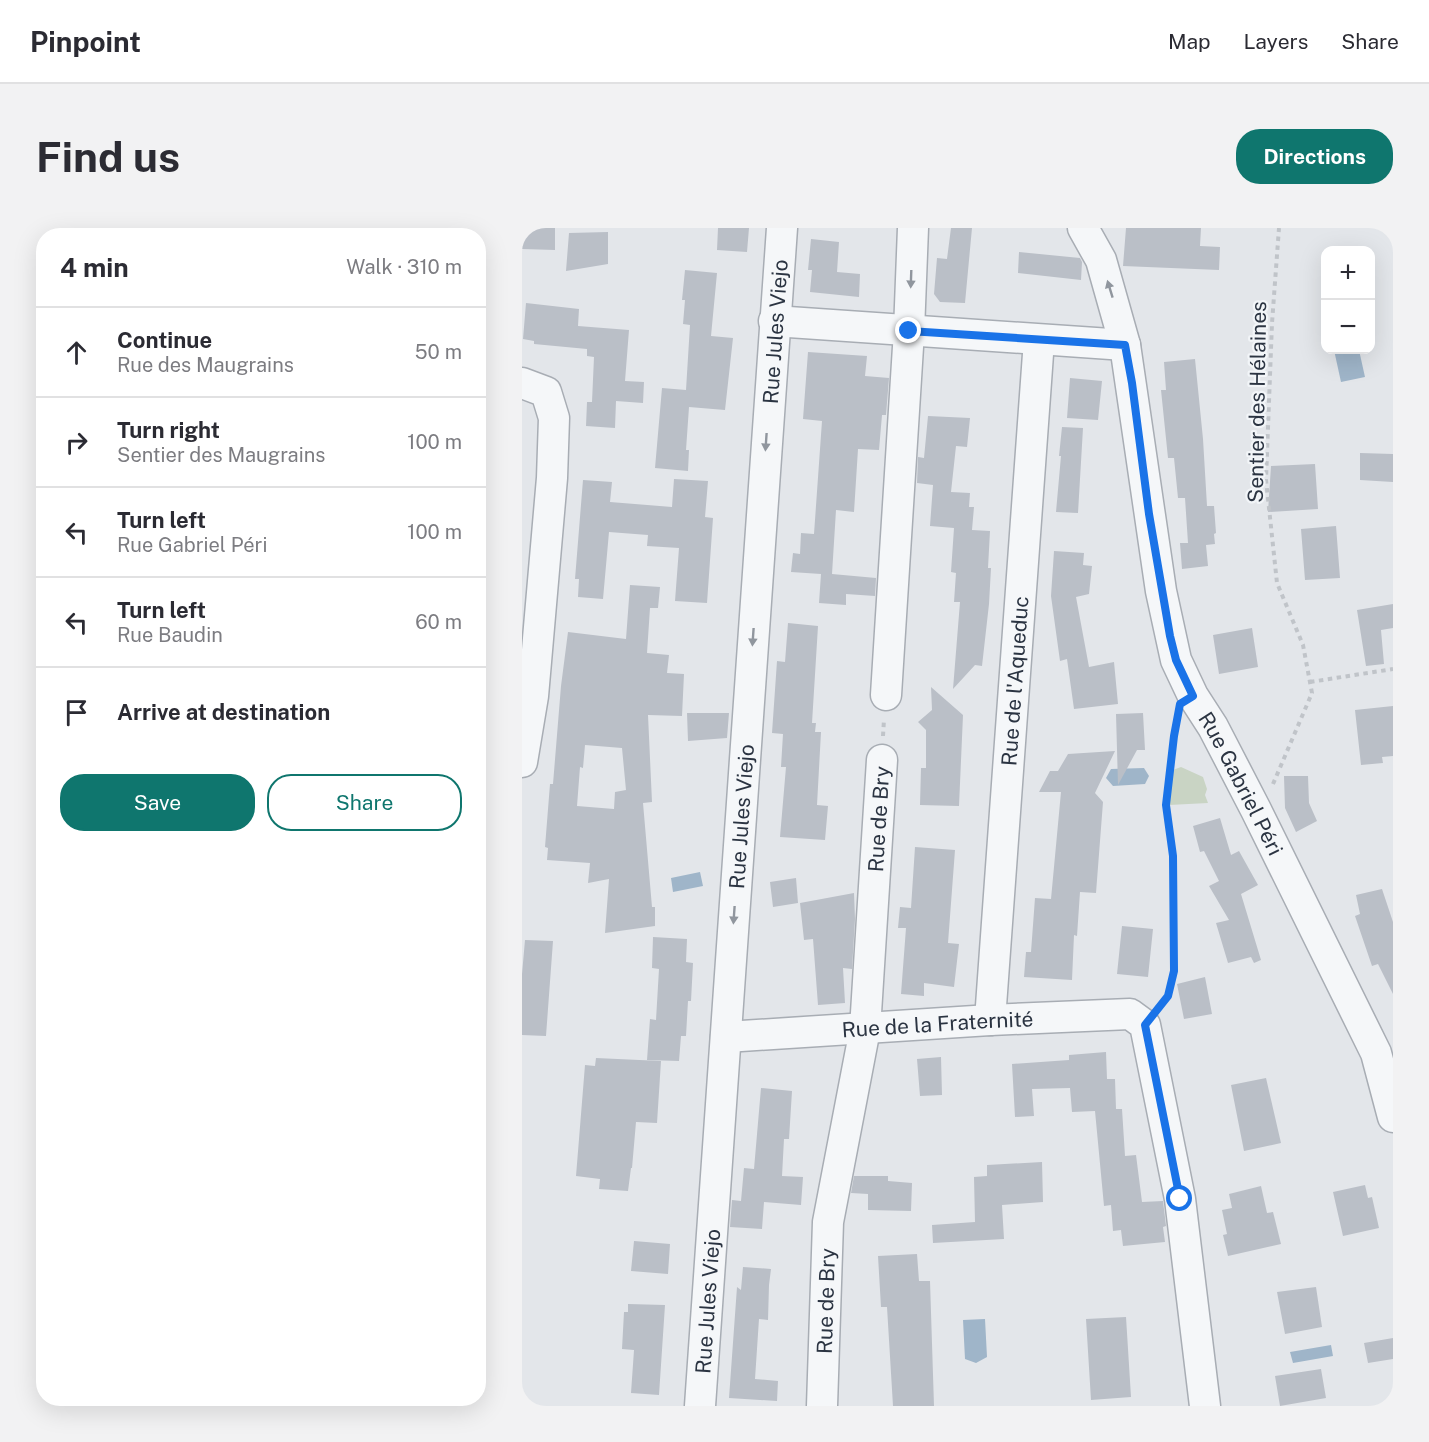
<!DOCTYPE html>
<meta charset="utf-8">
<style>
:root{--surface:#fff;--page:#f2f2f3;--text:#2b2b33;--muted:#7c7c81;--line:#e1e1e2;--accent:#0f766e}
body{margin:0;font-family:"Public Sans",sans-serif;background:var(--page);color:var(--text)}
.controls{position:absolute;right:18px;top:18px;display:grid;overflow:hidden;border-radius:12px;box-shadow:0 6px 24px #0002}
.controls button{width:54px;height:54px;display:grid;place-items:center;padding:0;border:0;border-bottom:2px solid var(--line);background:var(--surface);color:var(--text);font:30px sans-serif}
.stop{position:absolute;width:18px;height:18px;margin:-14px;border:4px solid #1a73e8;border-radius:50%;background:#fff}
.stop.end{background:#1a73e8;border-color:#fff;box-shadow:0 2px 6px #0008}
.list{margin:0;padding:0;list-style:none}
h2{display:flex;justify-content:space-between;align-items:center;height:78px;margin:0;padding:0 24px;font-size:26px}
h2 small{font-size:20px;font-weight:400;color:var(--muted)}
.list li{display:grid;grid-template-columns:39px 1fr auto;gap:18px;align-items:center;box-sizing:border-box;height:90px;padding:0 24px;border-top:2px solid var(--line)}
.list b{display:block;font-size:22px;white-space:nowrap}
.list p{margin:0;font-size:20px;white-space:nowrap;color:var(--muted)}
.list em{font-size:20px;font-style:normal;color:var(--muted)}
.actions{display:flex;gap:12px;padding:18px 24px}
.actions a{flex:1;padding:14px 0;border:2px solid var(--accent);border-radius:24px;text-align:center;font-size:21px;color:var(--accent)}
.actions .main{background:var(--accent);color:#fff}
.icon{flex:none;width:33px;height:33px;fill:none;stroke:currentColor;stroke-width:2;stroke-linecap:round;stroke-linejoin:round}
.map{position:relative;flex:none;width:871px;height:1178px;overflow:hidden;border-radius:24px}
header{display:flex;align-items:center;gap:36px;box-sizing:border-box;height:84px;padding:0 30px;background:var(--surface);border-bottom:2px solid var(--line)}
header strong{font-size:28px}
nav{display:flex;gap:33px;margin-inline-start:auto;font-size:21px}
.intro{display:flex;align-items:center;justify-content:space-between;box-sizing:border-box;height:144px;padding:0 36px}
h1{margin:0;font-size:42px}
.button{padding:15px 27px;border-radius:24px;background:var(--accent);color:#fff;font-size:21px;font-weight:700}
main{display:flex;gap:36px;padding:0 36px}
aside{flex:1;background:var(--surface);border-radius:24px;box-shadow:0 6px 24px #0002}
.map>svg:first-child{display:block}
</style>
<header>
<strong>Pinpoint</strong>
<nav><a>Map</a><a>Layers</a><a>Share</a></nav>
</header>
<div class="intro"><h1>Find us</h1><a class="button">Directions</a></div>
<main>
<aside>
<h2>4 min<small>Walk · 310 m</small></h2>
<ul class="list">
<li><svg class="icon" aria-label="ahead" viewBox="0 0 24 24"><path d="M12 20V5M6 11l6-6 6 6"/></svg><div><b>Continue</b><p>Rue des Maugrains</p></div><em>50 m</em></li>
<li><svg class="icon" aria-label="right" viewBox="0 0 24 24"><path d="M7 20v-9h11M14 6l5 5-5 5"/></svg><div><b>Turn right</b><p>Sentier des Maugrains</p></div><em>100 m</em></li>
<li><svg class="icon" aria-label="left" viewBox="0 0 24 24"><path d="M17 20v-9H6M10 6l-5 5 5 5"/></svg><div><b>Turn left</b><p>Rue Gabriel Péri</p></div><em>100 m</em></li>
<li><svg class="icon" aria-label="left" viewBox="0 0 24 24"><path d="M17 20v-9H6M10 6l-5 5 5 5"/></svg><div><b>Turn left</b><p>Rue Baudin</p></div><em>60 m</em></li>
<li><svg class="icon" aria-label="arrive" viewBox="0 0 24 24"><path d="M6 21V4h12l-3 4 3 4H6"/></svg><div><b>Arrive at destination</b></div></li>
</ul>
<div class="actions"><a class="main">Save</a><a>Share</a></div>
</aside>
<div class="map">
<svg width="871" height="1178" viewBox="0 0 871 1178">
<rect width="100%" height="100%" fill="#e3e6ea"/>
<path fill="#c9d4c4" d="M 659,539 L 681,549 L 685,561 L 683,567 L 686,575 L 647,577 L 651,542 Z"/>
<path fill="#9fb5c9" d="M 812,122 L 837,122 L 843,149 L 819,154 Z
M 622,540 L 627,548 L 623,556 L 591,558 L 584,550 L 589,541 Z
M 178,644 L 181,658 L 151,664 L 149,650 Z
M 463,1091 L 465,1129 L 454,1135 L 443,1131 L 441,1092 Z
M 809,1117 L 811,1128 L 771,1135 L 768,1124 Z"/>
<path fill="#babfc7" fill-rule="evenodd" d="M 0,0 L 33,0 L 33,22 L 0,21 Z
M 196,0 L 227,0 L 225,24 L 195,22 Z
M 429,0 L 450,0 L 443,75 L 418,74 L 412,66 L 415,30 L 425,31 Z
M 604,0 L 679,0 L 678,18 L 698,19 L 697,42 L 601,38 Z
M 86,4 L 86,36 L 44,43 L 47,5 Z
M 289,11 L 317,14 L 315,44 L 338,46 L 337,69 L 288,64 L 290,42 L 286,42 Z
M 497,24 L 558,30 L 560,34 L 559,52 L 496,45 Z
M 163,42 L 195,45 L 189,108 L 211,110 L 203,182 L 167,179 L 164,222 L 167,222 L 166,243 L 133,240 L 140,160 L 164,162 L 168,97 L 161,96 L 163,72 L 160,72 Z
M 4,75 L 57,81 L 56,98 L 107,102 L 103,153 L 122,154 L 121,175 L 94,173 L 93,200 L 64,198 L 65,174 L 70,174 L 72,129 L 65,128 L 65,121 L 12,116 L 12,113 L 1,111 Z
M 286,124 L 345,128 L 343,148 L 367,150 L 364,187 L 360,187 L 357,222 L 336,221 L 332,284 L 314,282 L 310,346 L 354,350 L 353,368 L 324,366 L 324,377 L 297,375 L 299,346 L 269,344 L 271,325 L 278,326 L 279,305 L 292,306 L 300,193 L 281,191 Z
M 673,131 L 681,211 L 685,278 L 692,278 L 694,305 L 692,306 L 693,316 L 684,317 L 686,338 L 660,341 L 658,315 L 666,315 L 663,270 L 656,270 L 652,230 L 646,230 L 639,162 L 644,162 L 642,134 Z
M 548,150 L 580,153 L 576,192 L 545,190 Z
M 406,188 L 448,190 L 445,219 L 434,218 L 429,264 L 448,265 L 447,279 L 452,279 L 450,302 L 468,303 L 466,340 L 469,340 L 467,376 L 460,438 L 453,437 L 431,461 L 438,374 L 432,374 L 434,345 L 429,344 L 432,300 L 408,298 L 411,257 L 395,255 L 396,229 L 402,230 Z
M 540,199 L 561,200 L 556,285 L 534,284 L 539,228 L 537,228 Z
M 838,225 L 871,226 L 871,254 L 838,252 Z
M 793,236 L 796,281 L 746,284 L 749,238 Z
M 152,251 L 186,253 L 183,289 L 191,290 L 185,375 L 153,373 L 157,320 L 125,318 L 126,307 L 87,304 L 81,371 L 56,369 L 57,351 L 53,351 L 61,252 L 90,254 L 88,274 L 150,279 Z
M 814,298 L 818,350 L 783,352 L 779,301 Z
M 532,323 L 562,325 L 561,337 L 570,338 L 567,366 L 554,369 L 567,439 L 592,434 L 596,476 L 552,481 L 545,431 L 538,433 L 529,368 Z
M 108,357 L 138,359 L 136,380 L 128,380 L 125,425 L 147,427 L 145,445 L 162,446 L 160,488 L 126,487 L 130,574 L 121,575 L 130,679 L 133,679 L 133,698 L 83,705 L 87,651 L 66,655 L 68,635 L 25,632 L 26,620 L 23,619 L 28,556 L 31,556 L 39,458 L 46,404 L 104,411 ZM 63,517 L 100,520 L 104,562 L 93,564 L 92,581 L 55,578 L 58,539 L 61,540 Z
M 871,376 L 871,400 L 859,402 L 862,436 L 844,438 L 835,382 Z
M 266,395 L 296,398 L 290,495 L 294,495 L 293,504 L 299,504 L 295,577 L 306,578 L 303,612 L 258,609 L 264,539 L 259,539 L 261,506 L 250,505 L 255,433 L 263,434 Z
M 730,400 L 736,439 L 697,446 L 691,407 Z
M 409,459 L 441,487 L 437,578 L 398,577 L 399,540 L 404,540 L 404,502 L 396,494 L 410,482 Z
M 871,478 L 871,528 L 860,529 L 861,535 L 839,537 L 833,482 Z
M 165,485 L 207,485 L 205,510 L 166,513 Z
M 621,485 L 623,522 L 615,522 L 596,557 L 594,486 Z
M 593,523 L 573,565 L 581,574 L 574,665 L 558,664 L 555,708 L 552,707 L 550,752 L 502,749 L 504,724 L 509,724 L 513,670 L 529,671 L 539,564 L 517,564 L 528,543 L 536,543 L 546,526 Z
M 762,548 L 786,548 L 787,575 L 795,593 L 774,604 L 763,580 Z
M 698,590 L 709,627 L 717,623 L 736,657 L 719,666 L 739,732 L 732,735 L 729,729 L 706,735 L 694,695 L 707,692 L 687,658 L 697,653 L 682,623 L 678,624 L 671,598 Z
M 393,619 L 433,622 L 426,715 L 437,716 L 432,759 L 402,755 L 402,768 L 379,766 L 384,700 L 376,700 L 378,679 L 389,680 Z
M 274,650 L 276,675 L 251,679 L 248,654 Z
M 860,661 L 871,694 L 871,766 L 856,736 L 850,738 L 833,688 L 838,686 L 834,667 Z
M 332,665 L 333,691 L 330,741 L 321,740 L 323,775 L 296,777 L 291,711 L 282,712 L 278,675 Z
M 600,698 L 631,701 L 626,749 L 595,746 Z
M 131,709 L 165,711 L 164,734 L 171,735 L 169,773 L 166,773 L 164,808 L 159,808 L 157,833 L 125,832 L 128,791 L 134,792 L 137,741 L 130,740 Z
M 3,712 L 31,713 L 24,808 L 0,807 L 0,746 Z
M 683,749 L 690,786 L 662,791 L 655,756 Z
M 584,824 L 585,851 L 593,851 L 594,881 L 600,881 L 603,928 L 614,927 L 620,974 L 641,973 L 644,998 L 641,999 L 643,1014 L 601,1018 L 599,1002 L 591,1003 L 589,977 L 582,978 L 573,883 L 550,884 L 548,860 L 510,861 L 512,888 L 493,889 L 490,836 L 547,832 L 547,827 Z
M 419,829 L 420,867 L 398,868 L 395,831 Z
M 74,830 L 139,833 L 135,895 L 114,894 L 110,940 L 109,940 L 106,963 L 77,961 L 78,951 L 54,948 L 63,837 L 73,838 Z
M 744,850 L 759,915 L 722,923 L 709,857 Z
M 239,860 L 270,863 L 267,911 L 262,911 L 260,948 L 281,949 L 279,977 L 242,974 L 240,1001 L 208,999 L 210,972 L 219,973 L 222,940 L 232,941 Z
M 520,934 L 521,974 L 480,977 L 482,1011 L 411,1015 L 410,997 L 453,994 L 452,949 L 465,948 L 465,937 Z
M 332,948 L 366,948 L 366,953 L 390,955 L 389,983 L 346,982 L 346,966 L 329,965 Z
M 843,957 L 846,970 L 850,969 L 857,1000 L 821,1008 L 811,964 Z
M 739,958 L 745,985 L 751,984 L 759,1016 L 706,1028 L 701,1007 L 705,1006 L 700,982 L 710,980 L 707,966 Z
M 112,1013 L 148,1016 L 146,1046 L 109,1043 Z
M 395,1026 L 397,1053 L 408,1053 L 412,1178 L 371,1178 L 365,1079 L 359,1079 L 356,1028 Z
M 221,1039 L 249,1041 L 247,1057 L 246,1092 L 237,1091 L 233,1151 L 256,1153 L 255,1173 L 207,1170 L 215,1059 L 219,1062 Z
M 794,1059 L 800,1099 L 763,1106 L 755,1064 Z
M 106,1076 L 143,1077 L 137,1167 L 109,1165 L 112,1122 L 100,1121 L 102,1084 L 106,1084 Z
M 604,1089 L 609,1169 L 569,1172 L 564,1091 Z
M 871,1110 L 871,1131 L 846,1135 L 842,1115 Z
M 799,1141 L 804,1170 L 758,1178 L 753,1148 Z"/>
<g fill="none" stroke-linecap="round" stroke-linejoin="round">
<defs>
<g id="minor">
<path id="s1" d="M 561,0 L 579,32 L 603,117 L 639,363 L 654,432 L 671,468 L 691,499 L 734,582 L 854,825 L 871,889"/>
<path d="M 252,93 L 603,117"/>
<path d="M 0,155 L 24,164 L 32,190 L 30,250 L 11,468 L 0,534"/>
<path d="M 364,467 L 387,103 L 391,0"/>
<path id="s2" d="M 468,792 L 517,112"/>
<path id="s3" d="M 204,809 L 468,792 L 608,786 L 623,797 L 658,971 L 683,1178"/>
<path id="s4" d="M 178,1178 L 260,0"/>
<path id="s5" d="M 300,1178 L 306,994 L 343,801 L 360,532"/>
</g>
</defs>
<use href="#minor" stroke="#a8adb4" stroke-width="33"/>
<path stroke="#c0c4c9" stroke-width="4" stroke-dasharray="4.5 4.5" stroke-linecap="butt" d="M 788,454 L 871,441
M 361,508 L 362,491
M 751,556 L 790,465 L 781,417 L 755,355 L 744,252 L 750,95 L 757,0
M 638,777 L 646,768 L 652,743 L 651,628 L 644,577 L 655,493"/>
<use href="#minor" stroke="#f5f7f9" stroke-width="30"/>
</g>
<defs><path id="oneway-solid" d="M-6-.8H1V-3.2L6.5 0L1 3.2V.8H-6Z" transform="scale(1.5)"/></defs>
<g fill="#90969e">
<use href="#oneway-solid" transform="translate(389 51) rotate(92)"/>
<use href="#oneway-solid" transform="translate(588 61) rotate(-107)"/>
<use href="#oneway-solid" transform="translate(244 214) rotate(94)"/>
<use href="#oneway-solid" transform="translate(231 409) rotate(94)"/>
<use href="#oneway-solid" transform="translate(212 687) rotate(94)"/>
</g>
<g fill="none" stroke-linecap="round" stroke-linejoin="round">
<path stroke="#1a73e8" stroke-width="8" d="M 387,103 L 603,117 L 610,155 L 627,286 L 648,408 L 654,432 L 671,468 L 658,476 L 652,508 L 644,577 L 651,628 L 652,743 L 646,768 L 623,797 L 658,971"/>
</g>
<g text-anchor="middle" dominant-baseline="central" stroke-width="4.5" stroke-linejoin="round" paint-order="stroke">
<g font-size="21" fill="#2b3442" stroke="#f2f5f8">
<text stroke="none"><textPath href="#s4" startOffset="1077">Rue Jules Viejo</textPath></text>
<text transform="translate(735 174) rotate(-89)">Sentier des Hélaines</text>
<text stroke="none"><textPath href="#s2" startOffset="340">Rue de l'Aqueduc</textPath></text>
<text stroke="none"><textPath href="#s1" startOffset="584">Rue Gabriel Péri</textPath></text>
<text stroke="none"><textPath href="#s4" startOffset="591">Rue Jules Viejo</textPath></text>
<text stroke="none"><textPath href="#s5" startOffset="591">Rue de Bry</textPath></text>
<text stroke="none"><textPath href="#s3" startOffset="212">Rue de la Fraternité</textPath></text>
<text stroke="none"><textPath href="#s5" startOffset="105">Rue de Bry</textPath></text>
<text stroke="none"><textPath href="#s4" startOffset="105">Rue Jules Viejo</textPath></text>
</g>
</g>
</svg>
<div class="controls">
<button>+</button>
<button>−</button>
</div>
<div class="stop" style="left:658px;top:971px"></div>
<div class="stop end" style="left:387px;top:103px"></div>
</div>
</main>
